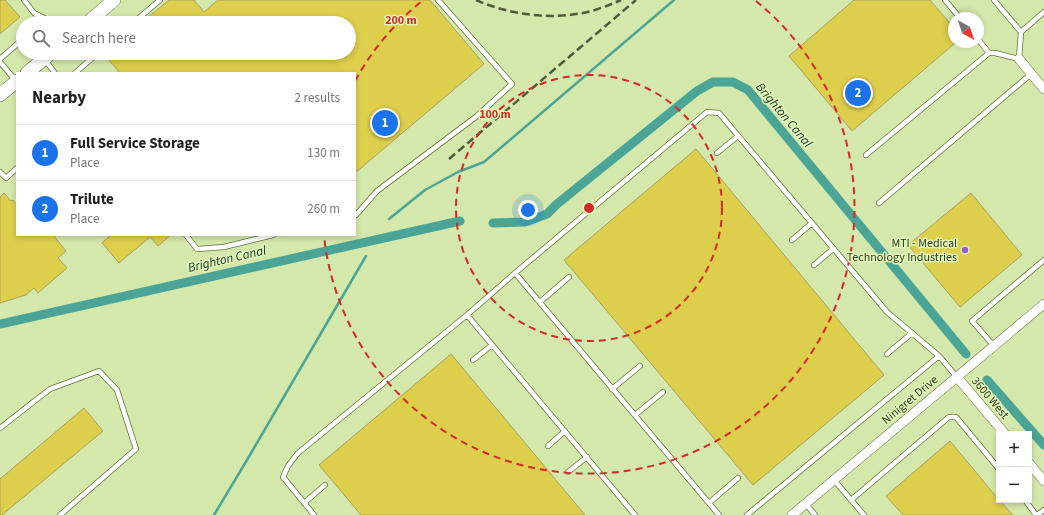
<!DOCTYPE html>
<meta charset="utf-8">
<style>
:root{--surface:#fff;--page:#f2f2f2;--text:#202124;--muted:#757577;--line:#e0e0e0;--accent:#1a73e8}
body{margin:0;font-family:"Source Sans 3",sans-serif;background:var(--page);color:var(--text)}
.controls{position:absolute;right:12px;bottom:12px;display:grid;overflow:hidden;border-radius:0px;box-shadow:0 2px 6px #0003}
.controls button{width:36px;height:36px;display:grid;place-items:center;padding:0;border:0;border-bottom:1px solid var(--line);background:var(--surface);color:var(--text);font:20px sans-serif}
.compass{position:absolute;left:948px;top:12px;width:36px;height:36px;border-radius:50%;background:var(--surface);box-shadow:0 2px 6px #0003;rotate:140deg}
.you{position:absolute;left:528px;top:210px;width:14px;height:14px;margin:-10px;border:3px solid #fff;border-radius:50%;background:#1a73e8;box-shadow:0 0 0 6px #1a73e833}
.badge{display:grid;place-items:center;width:26px;height:26px;border-radius:50%;background:var(--accent);color:#fff;font-size:13px;font-weight:700}
.pin{position:absolute;translate:-50% -50%;border:2px solid #fff;box-shadow:0 1px 4px #0006}
.list{margin:0;padding:0;list-style:none}
h2{display:flex;justify-content:space-between;align-items:center;height:52px;margin:0;padding:0 16px;font-size:17px}
h2 small{font-size:13px;font-weight:400;color:var(--muted)}
.list li{display:grid;grid-template-columns:26px 1fr auto;gap:12px;align-items:center;box-sizing:border-box;height:56px;padding:0 16px;border-top:1px solid var(--line)}
.list b{display:block;font-size:15px;white-space:nowrap}
.list p{margin:0;font-size:13px;white-space:nowrap;color:var(--muted)}
.list em{font-size:13px;font-style:normal;color:var(--muted)}
.icon{flex:none;width:22px;height:22px;fill:none;stroke:currentColor;stroke-width:2;stroke-linecap:round;stroke-linejoin:round}
.map{position:relative;flex:none;width:1044px;height:515px;overflow:hidden}
.search{position:absolute;background:var(--surface);box-shadow:0 2px 6px #0003;left:16px;top:16px;width:340px;height:44px;display:flex;align-items:center;gap:10px;box-sizing:border-box;padding:0 14px;border-radius:22px;color:var(--muted);font-size:15px}
.panel{position:absolute;background:var(--surface);box-shadow:0 2px 6px #0003;left:16px;top:72px;width:340px;height:164px;border-radius:0px}
.map>svg:first-child{display:block}
</style>
<div class="map">
<svg width="1044" height="515" viewBox="0 0 1044 515">
<rect width="100%" height="100%" fill="#d5e8ab"/>
<g fill="none" stroke-linecap="round" stroke-linejoin="round">
<path stroke="#4aa597" stroke-width="2.5" d="M 389,219 L 425,190 L 458,172 L 484,162 L 674,0
M 214,515 L 247,460 L 366,256"/>
<path stroke="#4aa597" stroke-width="9" d="M 493,223 L 525,222 L 547,214 L 557,204 L 697,91 L 713,82 L 733,82 L 748,90 L 966,354
M 0,324 L 460,221
M 987,380 L 1044,445"/>
</g>
<path fill="#ddce4b" stroke="#a8a164" d="M 0,0 L 5,0 L 20,17 L 0,34 Z
M 169,0 L 194,0 L 204,12 L 218,0 L 430,0 L 484,64 L 355,173 L 355,73 L 120,73 L 103,53 L 349,53 L 349,23 L 141,23 Z
M 854,0 L 930,0 L 954,28 L 954,44 L 852,131 L 789,56 Z
M 696,149 L 884,375 L 753,485 L 564,260 Z
M 4,193 L 11,201 L 13,200 L 17,205 L 17,235 L 53,235 L 66,251 L 58,258 L 67,268 L 38,293 L 34,288 L 26,295 L 0,303 L 0,197 Z
M 971,193 L 1022,255 L 960,307 L 908,245 Z
M 111,235 L 171,235 L 158,246 L 150,237 L 119,263 L 102,243 Z
M 451,354 L 585,515 L 361,515 L 319,465 Z
M 84,408 L 103,431 L 2,515 L 0,515 L 0,479 Z
M 950,441 L 999,500 L 1013,515 L 903,515 L 886,496 Z"/>
<g fill="none" stroke-linecap="round" stroke-linejoin="round">
<defs>
<path id="lane" d="M 24,0 L 34,13 L 54,23
M 945,0 L 960,18
M 994,0 L 1021,32
M 133,23 L 160,0
M 978,39 L 989,53
M 0,59 L 23,39
M 45,60 L 55,73
M 0,62 L 16,81
M 75,73 L 98,53
M 717,153 L 738,136
M 866,155 L 989,53 L 995,53 L 1019,59 L 1021,32 L 1044,12
M 0,172 L 6,178 L 17,168
M 879,203 L 1031,74
M 355,215 L 356,215 L 377,191 L 477,116 L 512,84 L 438,0
M 186,235 L 197,249 L 224,247 L 273,235
M 792,240 L 812,223
M 814,265 L 833,249
M 540,302 L 569,277
M 467,315 L 515,273
M 994,346 L 972,321 L 1044,260
M 887,354 L 912,333
M 473,360 L 492,345
M 612,389 L 640,366
M 635,415 L 663,392
M 0,428 L 50,389 L 99,371 L 117,390 L 136,449 L 60,515
M 548,446 L 565,431
M 568,472 L 587,457
M 834,480 L 864,515
M 851,500 L 949,417 L 956,417 L 999,469
M 1025,500 L 1036,515
M 304,503 L 325,485
M 709,503 L 738,478
M 806,504 L 815,515
M 314,515 L 283,477 L 288,466 L 298,453 L 467,315 L 635,515
M 719,515 L 515,273 L 707,112 L 719,113 L 887,312 L 939,356 L 957,377
M 747,515 L 939,356
M 1037,515 L 1044,510"/>
<path id="street" d="M 1019,59 L 1044,89
M 957,377 L 1005,434
M 1029,463 L 1044,481
M 792,515 L 1044,304"/>
<path id="secondary" d="M 87,23 L 114,0
M 27,73 L 51,53
M 0,95 L 17,81"/>
</defs>
<use href="#lane" stroke="#617139" stroke-width="6"/>
<use href="#street" stroke="#617139" stroke-width="10"/>
<use href="#secondary" stroke="#617139" stroke-width="14"/>
<use href="#lane" stroke="#fff" stroke-width="4.5"/>
<use href="#street" stroke="#fff" stroke-width="9"/>
<use href="#secondary" stroke="#fff" stroke-width="13"/>
<path stroke="#515b3b" stroke-width="2.5" stroke-dasharray="8 4" stroke-linecap="butt" d="M 476,0 C 512,16 557,21 595,10 C 604,7 612,4 621,0
M 449,159 L 636,0"/>
</g>
<g fill="none" stroke="#d62828" stroke-width="2" stroke-dasharray="7 5">
<circle cx="589" cy="208" r="133"/>
<path d="M355 81A266 266 0 0 1 422 1M756 1A266 266 0 1 1 324 236"/>
</g>
<circle fill="#945dd5" stroke="#e2f6b8" stroke-width="1.5" cx="965" cy="250" r="4"/>
<g text-anchor="middle" dominant-baseline="central" stroke-width="3" stroke-linejoin="round" paint-order="stroke">
<g font-size="12" fill="#333b22" stroke="#e2f6b8" text-anchor="end">
<text x="957" y="243">MTI - Medical<tspan x="957" dy="14">Technology Industries</tspan></text>
</g>
<g font-size="12" fill="#333b22" stroke="#e2f6b8">
<text transform="translate(990 398) rotate(50)">3600 West</text>
<text transform="translate(910 400) rotate(-40)">Ninigret Drive</text>
</g>
<g font-size="13" font-style="italic" fill="#14302c" stroke="#e2f6b8">
<text transform="translate(784 115) rotate(50)">Brighton Canal</text>
<text transform="translate(227 259) rotate(-13)">Brighton Canal</text>
</g>
</g>
<circle cx="589" cy="208" r="6" fill="#d62828" stroke="#e2f6b8" stroke-width="2"/>
<g font-size="12" text-anchor="middle" font-weight="bold" fill="#d62828" stroke="#e2f6b8" stroke-width="3" stroke-linejoin="round" paint-order="stroke">
<text x="401" y="24">200 m</text>
<text x="495" y="118">100 m</text>
</g>
</svg>
<div class="controls">
<button>+</button>
<button>−</button>
</div>
<svg class="compass" viewBox="-18 -18 36 36"><path d="M0-13l5 13h-10z" fill="#e53935"/><path d="M0 13l5-13h-10z" fill="#757577"/></svg>
<div class="you"></div>
<div class="pin badge" style="left:385px;top:123px">1</div>
<div class="pin badge" style="left:858px;top:93px">2</div>
<div class="search"><svg class="icon" aria-label="search" viewBox="0 0 24 24"><circle cx="10" cy="10" r="6"/><path d="M15 15l6 6"/></svg>Search here</div>
<section class="panel">
<h2>Nearby<small>2 results</small></h2>
<ul class="list">
<li><span class="badge">1</span><div><b>Full Service Storage</b><p>Place</p></div><em>130 m</em></li>
<li><span class="badge">2</span><div><b>Trilute</b><p>Place</p></div><em>260 m</em></li>
</ul>
</section>
</div>
